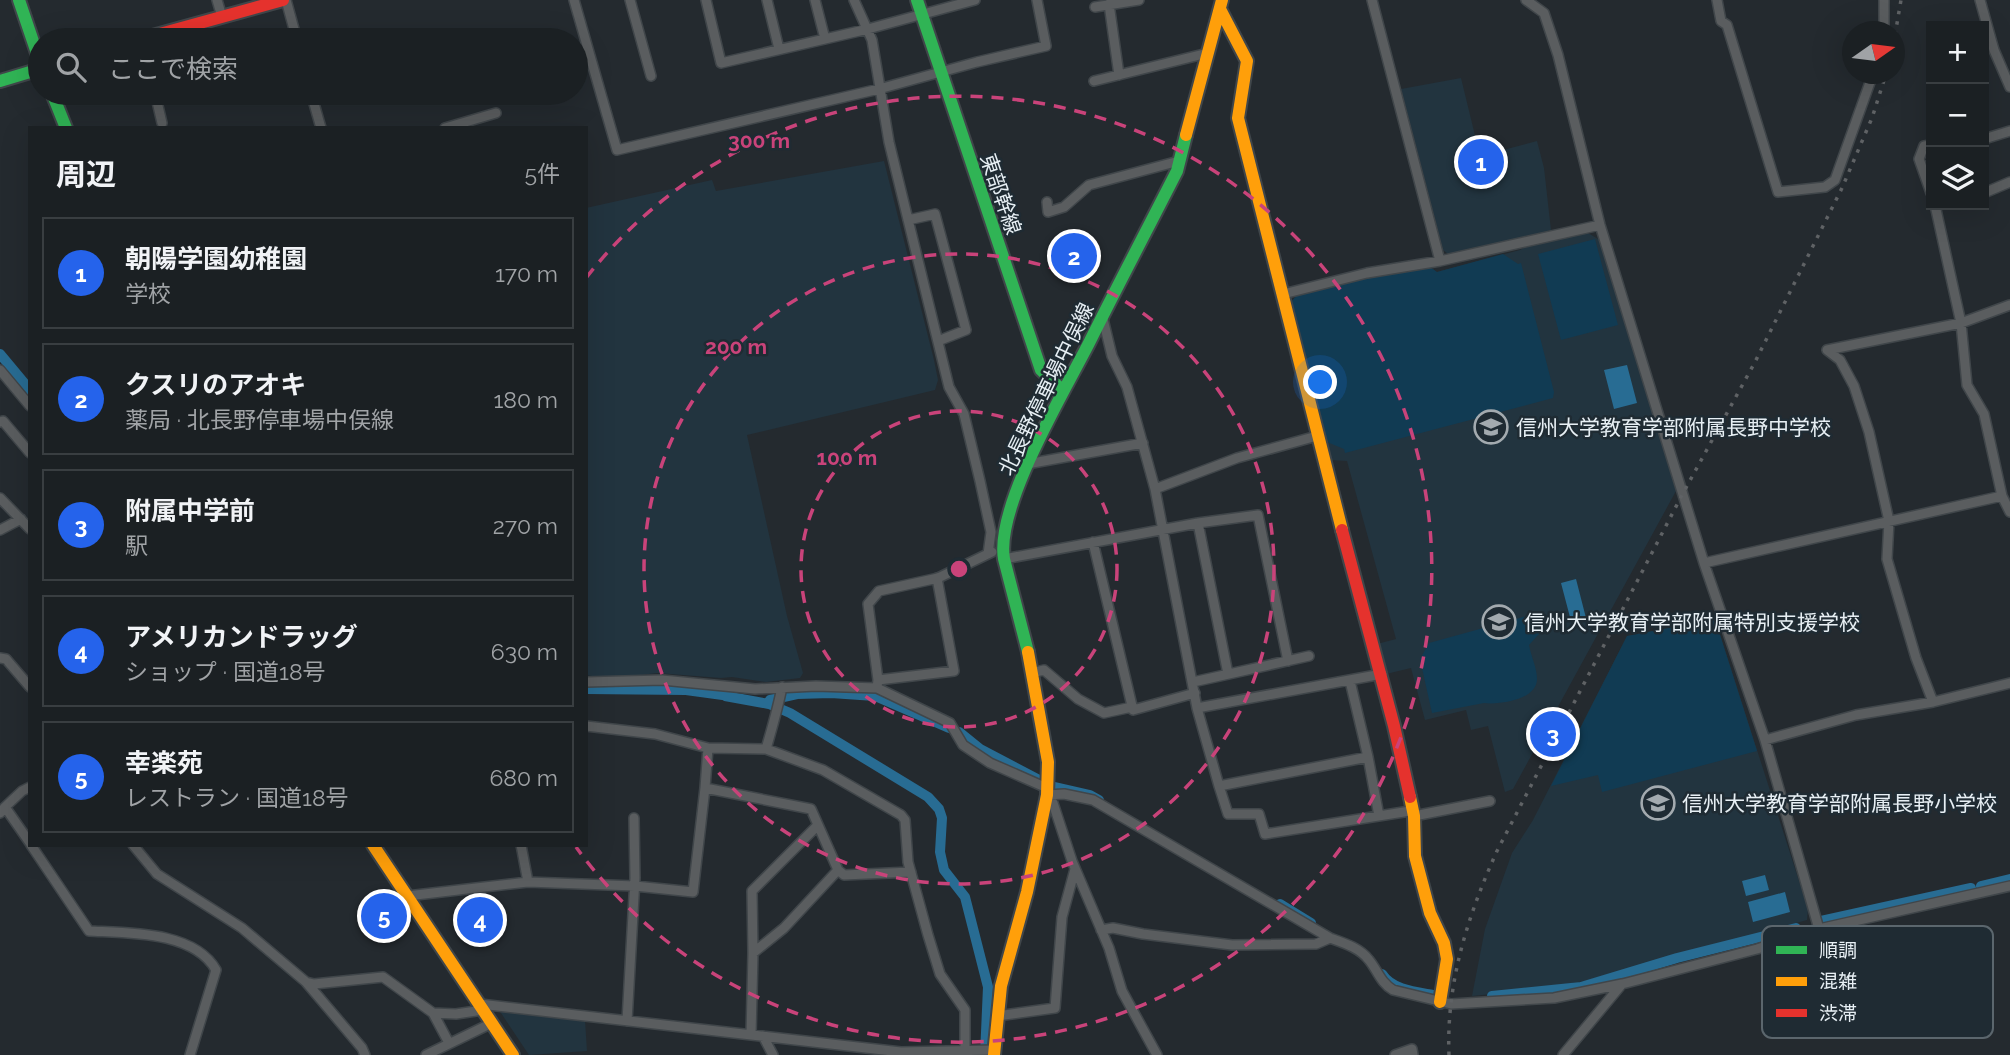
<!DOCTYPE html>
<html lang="ja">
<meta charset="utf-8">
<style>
:root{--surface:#1b2023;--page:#24282b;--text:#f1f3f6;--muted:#a0a3a6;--line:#393e41;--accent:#2563eb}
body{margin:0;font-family:Raleway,"Noto Sans JP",sans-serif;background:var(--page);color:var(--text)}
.controls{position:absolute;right:21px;top:21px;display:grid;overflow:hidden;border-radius:0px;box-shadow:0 7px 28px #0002}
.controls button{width:63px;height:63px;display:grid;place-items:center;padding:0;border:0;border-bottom:2px solid var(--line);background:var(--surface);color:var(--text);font:35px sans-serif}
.compass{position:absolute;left:1842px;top:21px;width:63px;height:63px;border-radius:50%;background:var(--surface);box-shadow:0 7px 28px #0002;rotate:76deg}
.you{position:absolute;left:1321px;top:383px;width:24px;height:24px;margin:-18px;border:5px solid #fff;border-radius:50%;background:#1a73e8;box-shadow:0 0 0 10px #1a73e833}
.badge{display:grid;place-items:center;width:46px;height:46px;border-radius:50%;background:var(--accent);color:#fff;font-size:23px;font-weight:700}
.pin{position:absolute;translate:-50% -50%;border:4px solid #fff;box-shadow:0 2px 7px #0006}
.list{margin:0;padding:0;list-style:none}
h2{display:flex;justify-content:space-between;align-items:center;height:91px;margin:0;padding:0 28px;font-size:30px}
h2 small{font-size:23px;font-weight:400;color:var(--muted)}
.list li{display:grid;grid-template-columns:46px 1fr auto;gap:21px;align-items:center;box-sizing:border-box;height:112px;margin:0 14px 14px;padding:0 14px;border:2px solid var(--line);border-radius:0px}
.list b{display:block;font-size:26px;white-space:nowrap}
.list p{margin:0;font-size:23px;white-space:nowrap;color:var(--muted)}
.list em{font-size:23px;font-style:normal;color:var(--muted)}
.icon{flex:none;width:38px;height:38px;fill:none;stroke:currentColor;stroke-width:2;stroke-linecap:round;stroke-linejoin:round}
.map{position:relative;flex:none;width:2010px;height:1055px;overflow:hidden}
.search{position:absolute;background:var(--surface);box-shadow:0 7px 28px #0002;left:28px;top:28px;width:560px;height:77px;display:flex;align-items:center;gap:18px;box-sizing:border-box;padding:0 24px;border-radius:38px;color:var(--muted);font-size:26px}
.panel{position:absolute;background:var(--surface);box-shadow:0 7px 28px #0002;left:28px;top:126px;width:560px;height:721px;border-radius:0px}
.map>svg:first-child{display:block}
</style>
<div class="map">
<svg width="2010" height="1055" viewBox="0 0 2010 1055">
<rect width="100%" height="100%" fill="#242a2f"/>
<path fill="#22343f" d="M 1461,78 L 1480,156 L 1537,141 L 1544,168 L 1551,230 L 1452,257 L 1443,250 L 1401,89 Z
M 884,161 L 934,360 L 938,380 L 935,390 L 747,435 L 787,616 L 803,673 L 800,678 L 766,682 L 732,677 L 721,678 L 657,673 L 609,679 L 586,675 L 586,208 L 712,180 L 716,191 Z
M 1583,230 L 1603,242 L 1676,491 L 1513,789 L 1505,792 L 1488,726 L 1471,730 L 1466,710 L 1425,720 L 1411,668 L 1386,674 L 1377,644 L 1396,639 L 1347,461 L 1331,460 L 1292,301 L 1296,296 L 1430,267 L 1437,272 L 1520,250 L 1534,242 Z
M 1715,619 L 1808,909 L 1807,920 L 1585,981 L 1522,991 L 1472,996 L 1485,929 L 1512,853 L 1533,820 L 1627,636 Z
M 499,1010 L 585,1020 L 587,1051 L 529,1055 Z"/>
<path fill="#113b53" d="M 1595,239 L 1618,325 L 1561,340 L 1538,254 Z
M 1503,254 L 1518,264 L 1521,263 L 1554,392 L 1553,398 L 1345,453 L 1344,449 L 1327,442 L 1292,301 L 1296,296 L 1369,277 L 1430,267 L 1437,272 Z
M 1531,615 L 1535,618 L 1539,634 L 1529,645 C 1531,656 1537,668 1537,679 C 1537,700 1499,705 1484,703 L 1432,713 L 1420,659 L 1429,643 Z
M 1715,619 L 1757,751 L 1602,792 L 1598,775 L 1551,786 L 1627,636 Z"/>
<path fill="#286c93" d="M 1627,365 L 1637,403 L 1614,409 L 1604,370 Z
M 1576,579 L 1586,618 L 1571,621 L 1561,583 Z
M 1765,875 L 1769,890 L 1746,896 L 1742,881 Z
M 1785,892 L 1790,912 L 1753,922 L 1748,902 Z"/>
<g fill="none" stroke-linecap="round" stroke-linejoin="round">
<path stroke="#286c93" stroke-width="10" d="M 0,354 L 30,390
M 586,689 L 686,690 L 730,696
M 725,696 L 769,704 L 790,713 L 928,797 L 939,809 L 942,818 L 940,852 L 944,870 L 965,897 L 988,987 L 985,1055
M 770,700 L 797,694 L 831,693 L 875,696 L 949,728
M 959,732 L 980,749 L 1039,780
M 1055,787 L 1090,795 L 1099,800
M 1981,886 L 2010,879
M 1280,904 L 1311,923
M 1821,921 L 1971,888
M 1382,974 C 1392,990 1416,992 1433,995
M 1492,996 L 1581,987 L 1677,958 L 1796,928"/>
<defs>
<path id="street" d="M 217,0 L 222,17
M 286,0 L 297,40
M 574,0 L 617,150 L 879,89 L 977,62 L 1046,46 L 1037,0
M 630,0 L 651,76
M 706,0 L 721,63 L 868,29 L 975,0
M 767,0 L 779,49
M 815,0 L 825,39
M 854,0 L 872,40 L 889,142 L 949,387 L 964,414 L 980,481 L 991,532 L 988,554
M 1372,0 L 1440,261
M 1526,0 L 1544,13 L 1558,55 L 1600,225 L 1704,563 L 1765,740 L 1819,929
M 1717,0 L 1721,21 L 1727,25 L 1778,192 L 1825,187 L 1835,180 L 1873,74
M 1884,0 L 1884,32
M 1980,0 L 1994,50 L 2010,87
M 1109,4 L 1119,75
M 1095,7 L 1139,0
M 1094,81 L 1208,53
M 155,93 L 162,123
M 311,93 L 321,128
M 445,128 L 496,113
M 1984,139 L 2010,131
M 1931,145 L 1924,146 L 1919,159 L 1931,193
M 1984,193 L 2010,182
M 1047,202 L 1048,212 L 1064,207 L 1089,185 L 1179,161
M 1935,205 L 1961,323 L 1967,385 L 1984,414 L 2002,496 L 2010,512
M 908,220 L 935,214 L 966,330 L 938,341
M 1283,294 L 1367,273 L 1440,261 L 1600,225
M 1103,319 L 1112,356 L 1127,387 L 1155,489 L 1197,708 L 1219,786 L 1368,757 L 1379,816
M 0,370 L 30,406
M 0,422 L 3,421 L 30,453
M 1027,464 L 1143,443
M 1155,489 L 1237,458 L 1317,436
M 0,498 L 30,529
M 1198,523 L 1228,674
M 0,530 L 21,519
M 1093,542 L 1133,710 L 1195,693
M 1004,559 L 1198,523 L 1258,515 L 1288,661
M 1704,563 L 2002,496
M 0,658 L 6,659 L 30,687
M 1031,673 L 1044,670 L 1078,699 L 1104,713 L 1132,707
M 878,680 L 954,671 L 937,578
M 1350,681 L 1368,757
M 586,682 L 662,680 L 755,689 L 816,686 L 877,688 L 950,723 L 963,745 L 990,763 L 1047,788
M 1193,682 L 1309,656
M 877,688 L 878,680 L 868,604 L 879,591 L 938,578 L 992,552
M 1933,702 L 1916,658 L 1887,559 L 1889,521 L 1869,432 L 1854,386 L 1840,360 L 1827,350 L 1961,323 L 2010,305
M 1197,708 L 1382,674
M 586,726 L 655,734 L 708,748 L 766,749 L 823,770 L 901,815 L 905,820 L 908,862 L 928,935 L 940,974 L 965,1010 L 965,1051
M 1765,740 L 1856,715 L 1933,702 L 2010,683
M 708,748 L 705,788 L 811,809 L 838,870 L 844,875 L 911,872
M 766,749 C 772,728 778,708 782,687
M 1219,786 L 1228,814 L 1259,814 L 1265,834 L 1410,811 L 1414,816 L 1490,801
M 1047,795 L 1064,794 L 1093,800 L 1330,938 C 1344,943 1360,948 1369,960 C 1378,971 1380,982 1393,990 L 1451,1004 L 1554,998 L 1622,984
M 1047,795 L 1053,803 L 1072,861 L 1109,948 L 1122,991 L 1157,1055
M 5,807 L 22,791 L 30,787
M 0,813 L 5,807 L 30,843
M 31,845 L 89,931 C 128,933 194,931 216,970 L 190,1055
M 133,845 L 157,874 L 242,928 L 306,982 L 314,984 L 383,977 L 433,1013 L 456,1014 L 483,1010
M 521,845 L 528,882
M 407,896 L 528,882 L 635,886 L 693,892 L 705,788
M 1101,930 L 1113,928 L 1143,934 L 1232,945 L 1316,944 L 1330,938
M 753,953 L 752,891 L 818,825
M 306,982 L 362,1048 L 365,1055
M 480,1004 L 901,1052 L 993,1050
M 433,1013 L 449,1043
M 997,1016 L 1055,1008 L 1062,917 L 1075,869
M 627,1021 L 635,878 L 634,818
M 751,1035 L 753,953 L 784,928 L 838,870
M 763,1036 L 773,1055
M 426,1055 L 492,1023
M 1395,1055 L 1412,1049 L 1413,1055
M 1563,1055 L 1622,984 L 1630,982 L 1757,949 L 1819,929 L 2010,886"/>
<path id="fast" d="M 19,0 L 40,62
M 917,0 L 1041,370 L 1063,391
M 0,81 L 40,69
M 52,93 L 66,128
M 1028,652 L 1004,559 C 995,507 1064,392 1089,343 C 1118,285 1148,228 1177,171 L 1186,135"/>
<path id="slow" d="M 1220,9 L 1247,61 L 1238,118 L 1342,530
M 1186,135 L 1222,0
M 1410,797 L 1414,816 L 1415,856 L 1430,913 L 1444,943 L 1447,959 L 1440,1002
M 373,845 L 513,1055
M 994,1055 L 1001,986 L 1027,892 L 1047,795 L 1048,762 L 1028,652"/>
<path id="jam" d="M 138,40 L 283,0
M 1342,530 L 1394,726 L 1410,797"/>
</defs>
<use href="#street" stroke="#40464a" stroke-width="12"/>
<use href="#fast" stroke="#40464a" stroke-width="16"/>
<use href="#slow" stroke="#40464a" stroke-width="16"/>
<use href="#jam" stroke="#40464a" stroke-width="16"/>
<use href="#street" stroke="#5a5d5f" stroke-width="9"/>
<use href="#fast" stroke="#30b455" stroke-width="12"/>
<use href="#slow" stroke="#ff9f0a" stroke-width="12"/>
<use href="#jam" stroke="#e5322d" stroke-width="12"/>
<path stroke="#5f6265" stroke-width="3.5" stroke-dasharray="3.5 7" stroke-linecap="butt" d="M 1895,35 L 1901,0
M 1449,1055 C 1446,983 1468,915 1497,851 L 1682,495 L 1755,362 L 1842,188 L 1872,118 L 1886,74"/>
</g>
<g fill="none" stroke="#c9437a" stroke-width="3.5" stroke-dasharray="12 9">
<circle cx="959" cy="569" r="158"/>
<circle cx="959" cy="569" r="315"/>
<path d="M586 278A473 473 0 1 1 576 847"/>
</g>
<defs>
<symbol id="school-ring" viewBox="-11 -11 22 22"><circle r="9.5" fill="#1f2b33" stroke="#a3aaaf" stroke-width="1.5"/><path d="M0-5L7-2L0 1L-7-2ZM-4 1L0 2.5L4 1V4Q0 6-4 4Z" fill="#a3aaaf"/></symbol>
</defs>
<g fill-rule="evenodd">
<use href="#school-ring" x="1472" y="408" width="38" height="38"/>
<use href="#school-ring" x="1480" y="603" width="38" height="38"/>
<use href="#school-ring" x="1639" y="784" width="38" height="38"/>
</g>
<g text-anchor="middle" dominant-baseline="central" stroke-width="5" stroke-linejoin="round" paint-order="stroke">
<g font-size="21" fill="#e7eff4" stroke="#1f2b33">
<text transform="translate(1001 194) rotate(71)">東部幹線</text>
<text transform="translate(1046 389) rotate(-64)">北長野停車場中俣線</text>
</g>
<g font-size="21" fill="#e7eff4" stroke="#1f2b33" text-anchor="start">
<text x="1516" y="427">信州大学教育学部附属長野中学校</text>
<text x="1524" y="622">信州大学教育学部附属特別支援学校</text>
<text x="1682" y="803">信州大学教育学部附属長野小学校</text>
</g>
</g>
<rect x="1762" y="926" width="231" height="112" rx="10" fill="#1f2b33" stroke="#5b666d" stroke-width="2"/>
<rect x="1776" y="946" width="31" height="8" fill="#30b455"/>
<rect x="1776" y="977" width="31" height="9" fill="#ff9f0a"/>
<rect x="1776" y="1009" width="31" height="8" fill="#e5322d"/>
<g font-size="19" fill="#e7eff4">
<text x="1819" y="957">順調</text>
<text x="1819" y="988">混雑</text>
<text x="1819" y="1020">渋滞</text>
</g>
<circle cx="959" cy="569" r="10" fill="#c9437a" stroke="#1f2b33" stroke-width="3.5"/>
<g font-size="21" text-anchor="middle" font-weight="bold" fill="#c9437a" stroke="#1f2b33" stroke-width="5" stroke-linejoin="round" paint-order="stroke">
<text x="759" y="148">300 m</text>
<text x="736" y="354">200 m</text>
<text x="847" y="465">100 m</text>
</g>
</svg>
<div class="controls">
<button>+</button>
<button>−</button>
<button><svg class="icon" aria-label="layers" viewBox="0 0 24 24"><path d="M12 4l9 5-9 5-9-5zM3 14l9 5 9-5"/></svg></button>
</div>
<svg class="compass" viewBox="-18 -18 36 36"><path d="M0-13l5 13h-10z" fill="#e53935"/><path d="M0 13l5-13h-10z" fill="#a0a3a6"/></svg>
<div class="you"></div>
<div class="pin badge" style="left:1481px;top:162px">1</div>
<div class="pin badge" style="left:1074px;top:256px">2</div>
<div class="pin badge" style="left:1553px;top:734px">3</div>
<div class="pin badge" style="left:480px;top:920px">4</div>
<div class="pin badge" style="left:384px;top:916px">5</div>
<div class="search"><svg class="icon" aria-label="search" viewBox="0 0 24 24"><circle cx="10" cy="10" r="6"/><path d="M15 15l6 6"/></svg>ここで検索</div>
<section class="panel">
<h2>周辺<small>5件</small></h2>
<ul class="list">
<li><span class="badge">1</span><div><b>朝陽学園幼稚園</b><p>学校</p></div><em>170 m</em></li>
<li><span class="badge">2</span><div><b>クスリのアオキ</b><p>薬局 · 北長野停車場中俣線</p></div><em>180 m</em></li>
<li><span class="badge">3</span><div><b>附属中学前</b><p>駅</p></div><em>270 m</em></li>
<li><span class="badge">4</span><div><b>アメリカンドラッグ</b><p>ショップ · 国道18号</p></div><em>630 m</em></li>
<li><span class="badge">5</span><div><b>幸楽苑</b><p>レストラン · 国道18号</p></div><em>680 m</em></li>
</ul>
</section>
</div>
